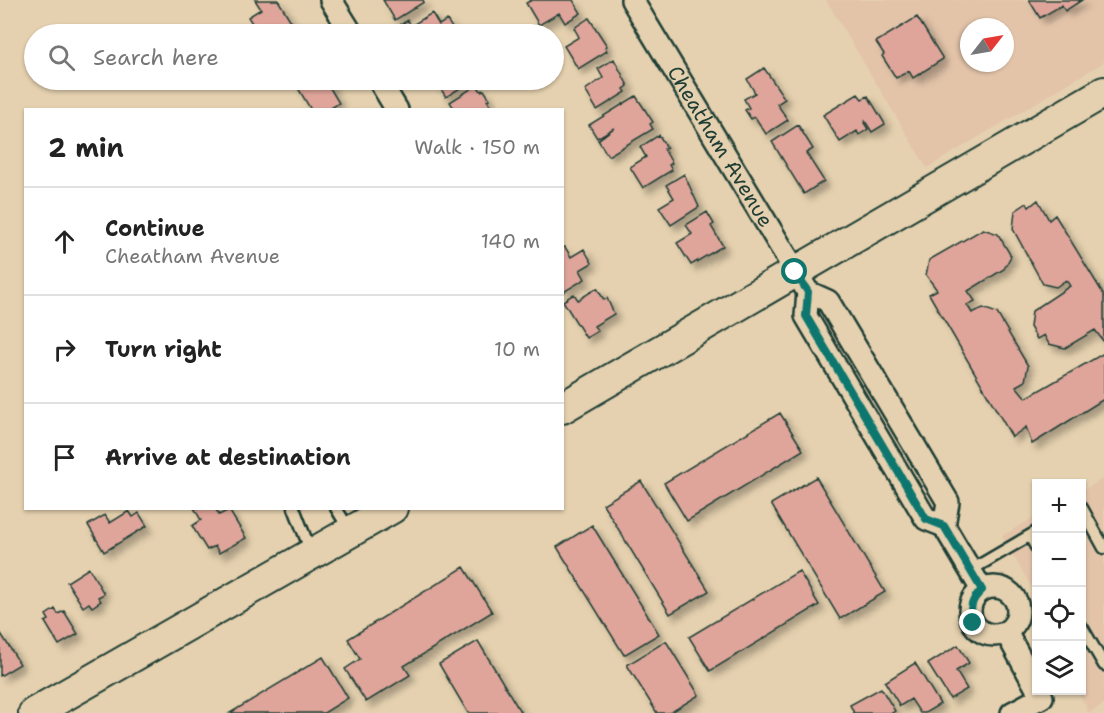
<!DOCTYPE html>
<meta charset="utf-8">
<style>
:root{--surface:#fff;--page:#f6f6f6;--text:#222;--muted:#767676;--line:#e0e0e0}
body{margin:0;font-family:"Shantell Sans",sans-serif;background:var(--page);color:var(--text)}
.controls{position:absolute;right:18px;bottom:18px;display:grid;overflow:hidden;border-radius:0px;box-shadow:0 2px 4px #0004}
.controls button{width:54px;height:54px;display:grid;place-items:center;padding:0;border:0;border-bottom:2px solid var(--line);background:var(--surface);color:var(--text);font:30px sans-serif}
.compass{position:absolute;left:960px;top:18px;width:54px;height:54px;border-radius:50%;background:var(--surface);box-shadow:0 2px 4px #0004;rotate:59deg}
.stop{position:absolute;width:18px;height:18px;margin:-14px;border:4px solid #0f766e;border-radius:50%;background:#fff}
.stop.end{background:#0f766e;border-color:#fff;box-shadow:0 2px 6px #0008}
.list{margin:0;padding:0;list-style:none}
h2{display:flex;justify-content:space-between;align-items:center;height:78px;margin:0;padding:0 24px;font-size:26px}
h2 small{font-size:20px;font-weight:400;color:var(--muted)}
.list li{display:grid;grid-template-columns:39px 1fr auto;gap:18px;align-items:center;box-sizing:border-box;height:108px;padding:0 24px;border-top:2px solid var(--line)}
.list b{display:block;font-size:22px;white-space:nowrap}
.list p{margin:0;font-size:20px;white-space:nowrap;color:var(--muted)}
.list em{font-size:20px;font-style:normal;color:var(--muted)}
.icon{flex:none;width:33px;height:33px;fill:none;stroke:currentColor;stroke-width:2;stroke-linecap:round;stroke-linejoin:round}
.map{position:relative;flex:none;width:1104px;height:713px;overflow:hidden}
.search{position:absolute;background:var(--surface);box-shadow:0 2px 4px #0004;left:24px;top:24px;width:540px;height:66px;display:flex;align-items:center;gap:15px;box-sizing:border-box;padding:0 21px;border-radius:33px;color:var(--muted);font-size:22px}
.panel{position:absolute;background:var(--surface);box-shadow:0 2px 4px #0004;left:24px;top:108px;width:540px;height:402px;border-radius:0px}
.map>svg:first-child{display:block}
</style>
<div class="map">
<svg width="1104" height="713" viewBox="0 0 1104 713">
<defs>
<filter id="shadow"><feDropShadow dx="5.5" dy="5.5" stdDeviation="3" flood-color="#0004"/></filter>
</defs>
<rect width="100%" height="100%" fill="#e5d1af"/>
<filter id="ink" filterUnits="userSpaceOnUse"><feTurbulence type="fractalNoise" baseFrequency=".0167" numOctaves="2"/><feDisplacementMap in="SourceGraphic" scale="12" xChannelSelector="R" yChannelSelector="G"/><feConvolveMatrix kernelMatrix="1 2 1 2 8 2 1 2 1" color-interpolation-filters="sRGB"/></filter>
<g filter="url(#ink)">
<path fill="#e3c4a9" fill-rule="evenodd" d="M 826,0 L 1104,0 L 1104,62 L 927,168 ZM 969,27 L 1005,27 L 1005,63 L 969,63 Z
M 1104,478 L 1104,704 L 1089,713 L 1078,691 L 1082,690 L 1082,491 Z
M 1036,516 L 1036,595 L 1002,536 Z"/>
<path fill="#dfa59a" stroke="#1f3d34" stroke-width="1.5" filter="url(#shadow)" d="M 255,0 L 278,0 L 292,23 L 274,34 L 259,34 L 248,17 L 261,9 Z
M 383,0 L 423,0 L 424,2 L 395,20 Z
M 532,0 L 573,0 L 581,13 L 565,23 L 559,13 L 539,25 L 526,3 Z
M 1029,0 L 1082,0 L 1065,11 L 1062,5 L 1040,18 Z
M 432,13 L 439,25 L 447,20 L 456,34 L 399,34 L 395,28 L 408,20 L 411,26 Z
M 917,17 L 943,59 L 913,78 L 909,71 L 896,78 L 882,56 L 884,54 L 876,42 Z
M 589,18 L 607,46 L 605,47 L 607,51 L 578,69 L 564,46 L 579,37 L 574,28 Z
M 614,59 L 628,86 L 624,89 L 626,92 L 597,110 L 585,90 L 603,78 L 598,69 Z
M 764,68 L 785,99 L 777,104 L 788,120 L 766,134 L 755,117 L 751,119 L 745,110 L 749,108 L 744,99 L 755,93 L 747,79 Z
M 300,80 L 331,80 L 328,81 L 332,87 L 330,88 L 339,103 L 328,110 L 311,110 L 295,83 Z
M 435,80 L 465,80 L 468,83 L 446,97 Z
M 477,85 L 481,91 L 484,90 L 490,99 L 487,100 L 491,107 L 487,110 L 455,110 L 450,102 Z
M 858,94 L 862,99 L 868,96 L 885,124 L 872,132 L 865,121 L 864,123 L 868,129 L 859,135 L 857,131 L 840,142 L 823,115 Z
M 636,96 L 653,122 L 650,124 L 653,129 L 608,156 L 598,140 L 614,128 L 597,138 L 589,125 Z
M 798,125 L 813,149 L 806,153 L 824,181 L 804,194 L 772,142 Z
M 659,135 L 667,148 L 664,149 L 672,163 L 669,165 L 672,170 L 643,188 L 630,167 L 646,157 L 640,147 Z
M 684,174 L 699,207 L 671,225 L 659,207 L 674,198 L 666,185 Z
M 1038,200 L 1049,220 L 1055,215 L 1104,295 L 1104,342 L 1095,330 L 1065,348 L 1049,344 L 1044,335 L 1037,339 L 1030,327 L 1032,311 L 1070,286 L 1066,280 L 1056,287 L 1043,284 L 1013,229 L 1015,211 L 1027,203 L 1029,207 Z
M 707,212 L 714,224 L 711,226 L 723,246 L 691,265 L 677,243 L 692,234 L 686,225 Z
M 983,229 L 998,234 L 1011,256 L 1004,269 L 968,291 L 975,301 L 967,305 L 972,313 L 983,308 L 997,313 L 1028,366 L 1025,381 L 1016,386 L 1026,398 L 1104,353 L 1104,399 L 1032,444 L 1026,427 L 1012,437 L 929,294 L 937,290 L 926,275 L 929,260 Z
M 565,247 L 571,257 L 584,249 L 592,263 L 580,270 L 585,279 L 562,293 L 562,248 Z
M 597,288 L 604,300 L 607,298 L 614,314 L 594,326 L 598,331 L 586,338 L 563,301 L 574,294 L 578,300 Z
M 780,413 L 803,450 L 687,521 L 664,483 Z
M 816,477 L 885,592 L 840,619 L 771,504 Z
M 641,481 L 709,591 L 670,614 L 603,504 Z
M 194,508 L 215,508 L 219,515 L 229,510 L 246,538 L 219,553 L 215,546 L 207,550 L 192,526 L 201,520 Z
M 129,511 L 133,517 L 139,513 L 147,526 L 104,552 L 88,525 L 105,515 L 110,523 Z
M 592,525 L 659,634 L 624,655 L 557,547 Z
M 464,567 L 492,612 L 404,666 L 410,675 L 366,702 L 345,669 L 360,659 L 348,639 Z
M 89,568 L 104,594 L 98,597 L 101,601 L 92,607 L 89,603 L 83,607 L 67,582 Z
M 799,571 L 819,605 L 710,671 L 689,637 Z
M 55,609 L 58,614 L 64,611 L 78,634 L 59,645 L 45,622 L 49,620 L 46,615 Z
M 0,632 L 20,664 L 0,676 Z
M 478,641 L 521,713 L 468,713 L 439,664 Z
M 666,641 L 699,695 L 670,713 L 657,713 L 627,665 Z
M 958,645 L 969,663 L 956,671 L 967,689 L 950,699 L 928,664 Z
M 323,657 L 348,698 L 324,713 L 230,713 Z
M 915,663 L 940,704 L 925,713 L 920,713 L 911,699 L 900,706 L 885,682 Z
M 881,688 L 895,711 L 892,713 L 854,713 L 850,705 Z"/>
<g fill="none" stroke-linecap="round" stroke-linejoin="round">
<defs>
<path id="lane" d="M 294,508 L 311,552
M 336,508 L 350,531
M 1082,508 L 1104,548
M 1030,536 L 1036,547
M 971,570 L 1036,532
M 1082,627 L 1104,665"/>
<g id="street">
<path d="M 331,0 L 352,34"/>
<path id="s1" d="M 632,0 L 808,292 L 828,301 L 948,502 L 944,526"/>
<path d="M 379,80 L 397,110"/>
<path d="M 808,292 L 806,316 L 926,519 L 944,526 L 982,590"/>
<circle cx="994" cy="611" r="24"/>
<path d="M 1006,632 L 1036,687"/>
<path d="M 1012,713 L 1042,697"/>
</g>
<path id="secondary" d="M 562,408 L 1104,92
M 34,713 L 392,508"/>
</defs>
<use href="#lane" stroke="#1f3d34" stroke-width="15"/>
<use href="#street" stroke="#1f3d34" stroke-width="26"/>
<use href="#secondary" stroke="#1f3d34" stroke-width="34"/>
<use href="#lane" stroke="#e5d1af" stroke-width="10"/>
<use href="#street" stroke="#e5d1af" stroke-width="21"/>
<use href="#secondary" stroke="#e5d1af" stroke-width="30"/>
</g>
</g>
<g fill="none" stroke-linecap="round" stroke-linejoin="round" filter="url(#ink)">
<path stroke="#0f766e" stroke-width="8" d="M 795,272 L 808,292 L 806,316 L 926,519 L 944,526 L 982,590 C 971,600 969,608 973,623"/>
</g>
<g text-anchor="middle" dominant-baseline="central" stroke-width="6" stroke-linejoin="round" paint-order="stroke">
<g font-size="21" fill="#1f3d34" stroke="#e5d1af">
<text stroke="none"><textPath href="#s1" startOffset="171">Cheatham Avenue</textPath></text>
</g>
</g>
</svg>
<div class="controls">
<button>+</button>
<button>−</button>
<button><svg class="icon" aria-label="locate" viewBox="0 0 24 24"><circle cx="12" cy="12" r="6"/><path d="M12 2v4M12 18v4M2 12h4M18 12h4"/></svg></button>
<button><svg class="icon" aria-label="layers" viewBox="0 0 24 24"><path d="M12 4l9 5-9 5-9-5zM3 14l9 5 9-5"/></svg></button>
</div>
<svg class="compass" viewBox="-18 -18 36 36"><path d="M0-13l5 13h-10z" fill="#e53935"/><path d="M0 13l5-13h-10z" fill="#767676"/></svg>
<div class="stop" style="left:795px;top:272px"></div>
<div class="stop end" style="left:973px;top:623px"></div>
<div class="search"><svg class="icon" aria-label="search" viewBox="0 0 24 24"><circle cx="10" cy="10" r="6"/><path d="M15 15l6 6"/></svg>Search here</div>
<section class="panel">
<h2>2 min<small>Walk · 150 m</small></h2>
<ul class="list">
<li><svg class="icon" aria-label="ahead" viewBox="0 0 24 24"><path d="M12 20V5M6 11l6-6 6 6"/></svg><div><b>Continue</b><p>Cheatham Avenue</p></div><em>140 m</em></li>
<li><svg class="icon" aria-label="right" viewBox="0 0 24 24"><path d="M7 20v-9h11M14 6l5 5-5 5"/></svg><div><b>Turn right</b></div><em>10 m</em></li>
<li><svg class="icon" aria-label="arrive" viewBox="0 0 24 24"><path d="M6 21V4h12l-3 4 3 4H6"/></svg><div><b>Arrive at destination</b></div></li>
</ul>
</section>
</div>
